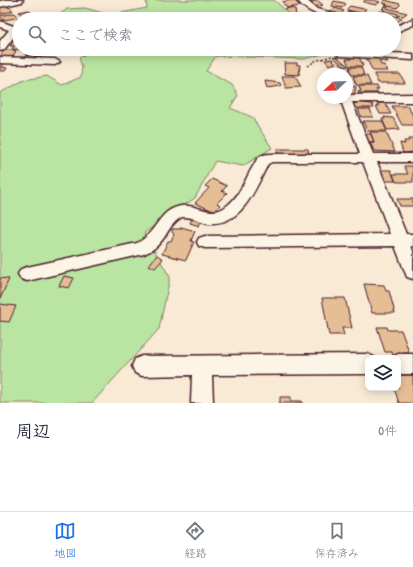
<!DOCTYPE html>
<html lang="ja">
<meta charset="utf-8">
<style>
:root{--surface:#fff;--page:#f2f2f3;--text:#1f2937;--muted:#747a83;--line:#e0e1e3;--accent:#1a73e8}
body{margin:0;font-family:"Patrick Hand","Klee One",sans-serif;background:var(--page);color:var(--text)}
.controls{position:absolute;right:12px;bottom:12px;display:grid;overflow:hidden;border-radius:8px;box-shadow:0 2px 10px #0003}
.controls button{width:36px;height:36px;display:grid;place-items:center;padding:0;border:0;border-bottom:1px solid var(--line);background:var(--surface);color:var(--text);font:20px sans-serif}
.compass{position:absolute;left:317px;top:68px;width:36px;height:36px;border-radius:50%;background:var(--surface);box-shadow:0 2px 10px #0003;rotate:247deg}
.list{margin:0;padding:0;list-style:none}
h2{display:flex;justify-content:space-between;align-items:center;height:52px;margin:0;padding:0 16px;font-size:17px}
h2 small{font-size:13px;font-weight:400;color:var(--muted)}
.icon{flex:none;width:22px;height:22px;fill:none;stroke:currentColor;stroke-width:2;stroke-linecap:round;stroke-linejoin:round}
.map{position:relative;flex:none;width:413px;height:403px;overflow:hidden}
.search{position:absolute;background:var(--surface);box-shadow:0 2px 10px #0003;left:12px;right:12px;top:12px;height:44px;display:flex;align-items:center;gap:10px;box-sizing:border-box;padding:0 14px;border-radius:22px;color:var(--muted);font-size:15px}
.sheet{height:108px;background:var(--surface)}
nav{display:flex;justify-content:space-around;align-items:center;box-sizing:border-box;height:56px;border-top:1px solid var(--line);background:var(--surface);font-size:11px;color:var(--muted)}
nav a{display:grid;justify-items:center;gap:2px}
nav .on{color:var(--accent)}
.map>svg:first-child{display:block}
</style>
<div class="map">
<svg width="413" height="403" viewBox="0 0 413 403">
<rect width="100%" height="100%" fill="#f8ead5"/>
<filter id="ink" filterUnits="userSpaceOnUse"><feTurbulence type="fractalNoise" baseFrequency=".025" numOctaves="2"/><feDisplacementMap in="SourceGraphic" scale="8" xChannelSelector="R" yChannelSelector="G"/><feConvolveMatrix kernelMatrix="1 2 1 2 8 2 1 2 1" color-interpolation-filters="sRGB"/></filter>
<g filter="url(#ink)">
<path fill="#b9e4a1" stroke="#828266" d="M 146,0 L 274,0 L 284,9 L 299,19 L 54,19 L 67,9 L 85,8 L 110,15 L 147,8 Z
M 95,49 L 342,49 L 304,59 L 216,56 L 206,71 L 232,85 L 238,95 L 230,108 L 252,117 L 272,148 L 243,166 L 215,161 L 195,198 L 144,233 L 170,277 L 159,329 L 92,403 L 0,403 L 0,93 L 24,80 L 47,76 L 62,85 L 81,77 L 82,67 L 79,58 Z"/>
<path fill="#e6be96" stroke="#4a1f2b" d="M 292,0 L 296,2 L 300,6 L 287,8 L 282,2 Z
M 365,0 L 373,0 L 380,2 L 376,5 L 363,2 Z
M 385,0 L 400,4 L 400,5 L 397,8 L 385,5 L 387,4 L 382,3 Z
M 318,1 L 323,5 L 313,7 L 307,2 Z
M 334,1 L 344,3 L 346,4 L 342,8 L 332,6 Z
M 5,6 L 11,8 L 13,11 L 1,14 L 0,7 Z
M 350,6 L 359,8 L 366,9 L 362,13 L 346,10 Z
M 385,6 L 388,6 L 387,8 L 407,13 L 403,16 L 397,15 L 398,14 L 383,10 L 384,9 L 382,9 Z
M 288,8 L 295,9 L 296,17 L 288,17 L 286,9 Z
M 333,9 L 335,8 L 344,11 L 339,16 L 329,13 Z
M 29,10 L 33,14 L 30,14 L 32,16 L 30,16 L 24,18 L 19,12 Z
M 348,11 L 353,12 L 352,13 L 363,16 L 360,19 L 349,18 L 350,17 L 346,16 L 350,13 L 347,12 Z
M 380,11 L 385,12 L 384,13 L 402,18 L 397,22 L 394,21 L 394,19 L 378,16 L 377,15 Z
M 15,13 L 17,18 L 3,20 L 0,16 Z
M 14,40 L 19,40 L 19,49 L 22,50 L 12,49 L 14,46 L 10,46 Z
M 30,49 L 44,49 L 37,56 L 25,55 Z
M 4,50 L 13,50 L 16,51 L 12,58 L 0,57 Z
M 27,55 L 37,56 L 41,56 L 38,59 L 24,59 Z
M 336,56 L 348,66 L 345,67 L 333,57 Z
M 351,57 L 359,57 L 363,66 L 349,66 L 346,59 L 351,59 Z
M 366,58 L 385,58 L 388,62 L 379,61 L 381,65 L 384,65 L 388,71 L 373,71 Z
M 332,59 L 336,63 L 329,65 L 325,60 Z
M 0,63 L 5,63 L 2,67 L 7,68 L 5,71 L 0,71 Z
M 284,63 L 297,63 L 297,65 L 300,65 L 299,75 L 285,74 Z
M 349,67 L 361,67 L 364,75 L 351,75 Z
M 374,74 L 400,74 L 405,83 L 378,83 Z
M 282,76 L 295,76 L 301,87 L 286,88 Z
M 353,76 L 367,76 L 371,85 L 356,85 Z
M 265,81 L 280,83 L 281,86 L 267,88 Z
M 352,86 L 356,87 L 354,95 L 350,94 Z
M 359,86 L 377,86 L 379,89 L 376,89 L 378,93 L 359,93 L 358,91 L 361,91 Z
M 357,102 L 372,104 L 374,108 L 355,108 L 353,103 L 357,103 Z
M 377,103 L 385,103 L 391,114 L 380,114 L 376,106 L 379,106 Z
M 392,106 L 408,106 L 413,116 L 413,125 L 402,125 Z
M 358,109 L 370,109 L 373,117 L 361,117 Z
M 384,117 L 393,118 L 400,129 L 387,130 L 382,119 L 385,119 Z
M 363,121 L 382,121 L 387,131 L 367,131 Z
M 370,132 L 386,132 L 395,152 L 374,151 L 370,142 L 374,142 Z
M 365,134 L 371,134 L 374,142 L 368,142 Z
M 408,139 L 413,139 L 413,152 L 403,153 L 400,143 L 405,144 L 404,141 L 409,141 Z
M 277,149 L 308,149 L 309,154 L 278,154 Z
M 404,166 L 413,166 L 413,182 L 396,182 L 393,174 L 408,174 Z
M 379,170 L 391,170 L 395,181 L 383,181 Z
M 212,179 L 227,186 L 222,191 L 227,193 L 217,203 L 220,205 L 215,211 L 212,209 L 211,210 L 195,203 L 209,188 L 205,186 Z
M 397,199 L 413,199 L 413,206 L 400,206 Z
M 192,219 L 201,221 L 199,226 L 190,223 Z
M 181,227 L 195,231 L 191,241 L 194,242 L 186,260 L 162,254 L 168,241 L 171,241 L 174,234 L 172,232 L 172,229 L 181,229 Z
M 157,255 L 163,259 L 155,268 L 149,265 Z
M 64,276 L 74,278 L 69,288 L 59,286 Z
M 0,278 L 9,279 L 0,299 Z
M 364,284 L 384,285 L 386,291 L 389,291 L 395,313 L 372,313 Z
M 322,298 L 345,298 L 352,328 L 342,328 L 344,335 L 329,335 Z
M 0,304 L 16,306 L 9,322 L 0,321 Z
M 377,327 L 387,327 L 388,330 L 401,330 L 409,352 L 402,352 L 404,356 L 393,356 L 392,352 L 385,352 Z
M 398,375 L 413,375 L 413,403 L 399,403 L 394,388 L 398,388 Z
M 280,397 L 291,397 L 291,401 L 302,401 L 302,403 L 279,403 L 280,402 Z"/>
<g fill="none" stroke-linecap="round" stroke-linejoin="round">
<defs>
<path id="minor" d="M 7,0 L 23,0 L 22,2 L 0,7 L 0,1 Z
M 297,0 L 306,0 L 317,9 L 347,17 L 349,19 C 329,19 310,16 297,0 Z
M 413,19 L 413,25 L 394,33 L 394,27 Z
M 0,21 L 19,28 L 18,31 L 4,50 L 0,51 L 0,41 L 9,30 L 0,27 Z
M 343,51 L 413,54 L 413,60 L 339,56 L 338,54 L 339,52 Z
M 0,57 L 55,59 L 60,62 L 55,65 L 0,63 Z
M 413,94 L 413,102 L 352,102 L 373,154 L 413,154 L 413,162 L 377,162 L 406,234 L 413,234 L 413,246 L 411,246 L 413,251 L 413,279 L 407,277 L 395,246 L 205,248 L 199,246 L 197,242 L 199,238 L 205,236 L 390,234 L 363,162 L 272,162 L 268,164 C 255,189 243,225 209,223 C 200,222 192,216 182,217 C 165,226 168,244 144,254 L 27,281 L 21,279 L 18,274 L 21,269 L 27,267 L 137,243 C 155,235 158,212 177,207 C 197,201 210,221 229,204 C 240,195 245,180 252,168 C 254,165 256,160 258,158 C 261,155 267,154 270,154 L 360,154 L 340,98 L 347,98 L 347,95 Z
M 368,354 L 376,358 L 368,358 L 368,374 L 212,375 L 213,403 L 191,403 L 192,375 L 142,376 L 135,373 L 132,366 L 135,359 L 142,356 Z
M 398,354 L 413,354 L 413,374 L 398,374 L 398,358 L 390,358 Z"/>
</defs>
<use href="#minor" stroke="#4a1f2b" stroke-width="3"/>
<path stroke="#4a1f2b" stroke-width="1.5" stroke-dasharray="2 2" stroke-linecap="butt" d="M 308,66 L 315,61 L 332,56"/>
<use href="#minor" fill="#fcf5e5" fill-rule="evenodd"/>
</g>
</g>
</svg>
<div class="controls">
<button><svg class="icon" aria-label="layers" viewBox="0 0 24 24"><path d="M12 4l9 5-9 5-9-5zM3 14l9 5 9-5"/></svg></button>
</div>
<svg class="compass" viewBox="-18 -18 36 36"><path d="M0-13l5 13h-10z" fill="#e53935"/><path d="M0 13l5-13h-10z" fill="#747a83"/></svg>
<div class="search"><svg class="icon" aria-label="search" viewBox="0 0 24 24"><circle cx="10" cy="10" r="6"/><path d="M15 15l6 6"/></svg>ここで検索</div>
</div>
<section class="sheet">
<h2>周辺<small>0件</small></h2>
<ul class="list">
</ul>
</section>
<nav>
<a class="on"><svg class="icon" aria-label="map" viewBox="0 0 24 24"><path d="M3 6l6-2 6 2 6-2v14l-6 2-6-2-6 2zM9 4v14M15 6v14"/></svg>地図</a>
<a><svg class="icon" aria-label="directions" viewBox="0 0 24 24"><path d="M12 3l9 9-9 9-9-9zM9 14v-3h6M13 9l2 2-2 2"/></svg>経路</a>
<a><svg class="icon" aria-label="saved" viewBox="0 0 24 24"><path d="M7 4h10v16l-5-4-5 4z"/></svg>保存済み</a>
</nav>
